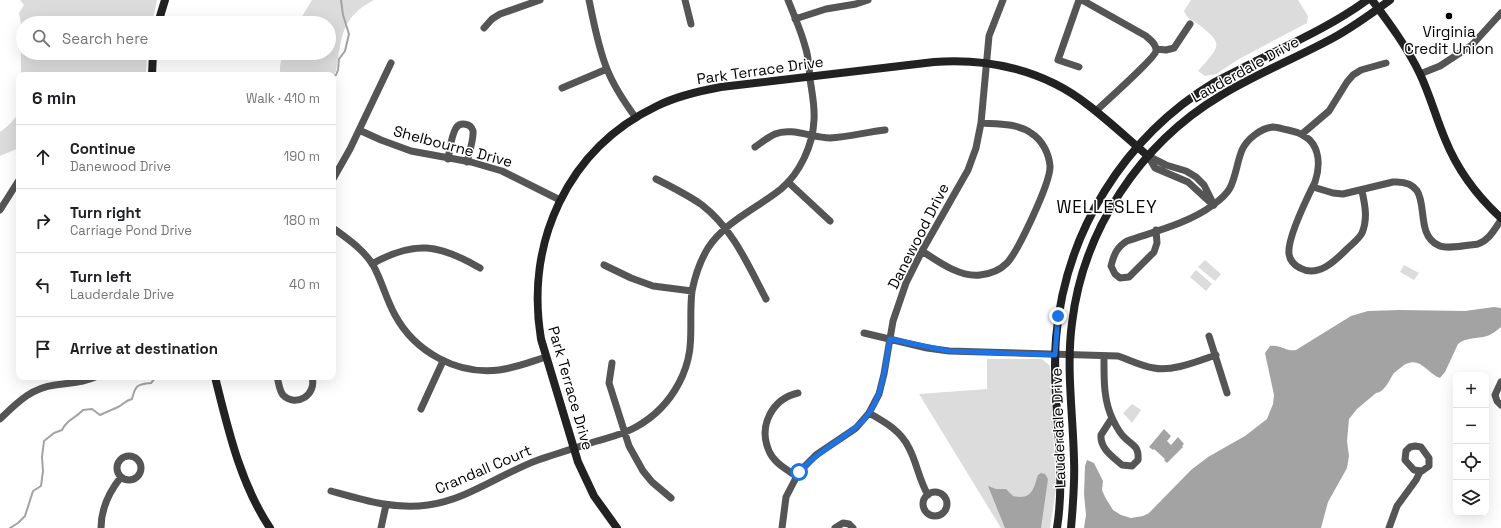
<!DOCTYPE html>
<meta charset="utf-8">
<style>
:root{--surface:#fff;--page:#f2f2f2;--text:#202124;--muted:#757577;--line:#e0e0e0}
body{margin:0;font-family:"Space Grotesk",sans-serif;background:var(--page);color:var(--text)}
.controls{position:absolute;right:12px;bottom:12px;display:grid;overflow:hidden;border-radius:8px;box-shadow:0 4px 16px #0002}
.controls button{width:36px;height:36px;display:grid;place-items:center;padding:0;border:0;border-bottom:1px solid var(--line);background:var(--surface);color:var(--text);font:20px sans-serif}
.stop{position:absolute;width:12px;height:12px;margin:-9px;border:3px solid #1a73e8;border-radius:50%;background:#fff}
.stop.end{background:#1a73e8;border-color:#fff;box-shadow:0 1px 4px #0008}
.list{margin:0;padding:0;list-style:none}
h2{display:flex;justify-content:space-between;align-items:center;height:52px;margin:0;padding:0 16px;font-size:17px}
h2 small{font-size:13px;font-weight:400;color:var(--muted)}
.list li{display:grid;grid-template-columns:26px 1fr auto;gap:12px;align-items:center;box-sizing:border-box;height:64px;padding:0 16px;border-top:1px solid var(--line)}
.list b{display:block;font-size:15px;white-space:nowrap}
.list p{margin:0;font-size:13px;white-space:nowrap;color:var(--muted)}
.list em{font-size:13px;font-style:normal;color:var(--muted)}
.icon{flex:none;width:22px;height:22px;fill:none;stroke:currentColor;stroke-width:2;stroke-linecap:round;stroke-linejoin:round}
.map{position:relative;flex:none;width:1501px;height:528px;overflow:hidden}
.search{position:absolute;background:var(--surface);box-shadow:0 4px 16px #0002;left:16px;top:16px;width:320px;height:44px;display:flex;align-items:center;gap:10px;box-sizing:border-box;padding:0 14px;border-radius:22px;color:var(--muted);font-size:15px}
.panel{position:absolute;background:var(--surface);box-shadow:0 4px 16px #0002;left:16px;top:72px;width:320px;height:308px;border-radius:8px}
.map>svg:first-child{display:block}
</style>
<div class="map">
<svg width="1501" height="528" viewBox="0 0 1501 528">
<rect width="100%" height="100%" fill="#fff"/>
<path fill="#dcdcdc" d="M 20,0 L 157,0 L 152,23 L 23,23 L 23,53 L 147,53 L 146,75 L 21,75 L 21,43 L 23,35 L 19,13 L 24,5 Z
M 312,0 L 374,0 C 340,18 342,37 336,71 L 333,76 L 280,75 L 280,66 L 283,53 L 329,53 L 329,23 L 298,23 Z
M 1191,0 L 1298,0 L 1308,16 L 1307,23 L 1239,59 L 1216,74 L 1205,76 L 1198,71 C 1221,45 1225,44 1195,22 C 1190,19 1186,17 1184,11 Z
M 19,111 L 19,148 L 0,156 L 0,132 C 8,126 15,120 19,111 Z
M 1205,260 L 1221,274 L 1215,281 L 1198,267 Z
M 1404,265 L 1419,273 L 1414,280 L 1400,272 Z
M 1196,270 L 1212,284 L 1206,291 L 1190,277 Z
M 987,359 L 1042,359 L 1050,366 L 1056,489 L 1050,528 L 1001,528 L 919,394 L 987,389 Z
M 1132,404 L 1141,410 L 1132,423 L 1123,413 Z"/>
<path fill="#a3a3a3" d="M 1494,307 L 1501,308 L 1501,327 C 1496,331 1493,334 1487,336 C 1477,339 1466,337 1458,344 L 1445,372 L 1440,378 C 1428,374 1420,355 1404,365 C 1401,368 1397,370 1394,373 C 1389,380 1385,392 1376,393 L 1357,409 L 1349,419 L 1347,441 L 1349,456 L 1347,468 L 1328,502 L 1321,528 L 1084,528 L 1086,515 L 1084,494 L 1085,466 L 1087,460 L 1094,463 L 1103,481 L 1102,490 L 1105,497 L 1113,510 L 1121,515 L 1131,518 L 1143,516 L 1149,513 L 1191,470 L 1208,457 L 1245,436 L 1267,419 L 1273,404 L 1274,395 L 1265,353 L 1270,346 C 1280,344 1287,352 1296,350 L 1351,316 L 1368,311 L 1399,310 L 1465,311 Z
M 1164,429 L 1171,436 L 1167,441 L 1171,445 L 1178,437 L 1184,444 L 1182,446 L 1183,447 L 1167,463 L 1164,460 L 1165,459 L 1154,449 L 1153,450 L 1149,447 Z
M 1041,473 L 1045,474 L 1048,479 L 1041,528 L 1005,528 L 988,486 L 996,489 L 1006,489 L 1013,496 C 1032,500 1033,490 1038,475 Z"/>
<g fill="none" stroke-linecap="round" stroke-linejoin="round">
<path stroke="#a3a3a3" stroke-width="2" d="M 333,76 L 336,75 L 338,70 L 339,59 L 345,51 L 349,34 L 343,15 L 341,0
M 10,528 L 18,523 L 25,516 L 33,491 L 41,486 L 43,471 L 42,457 L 44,441 L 54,433 L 62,430 C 67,419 75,419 83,410 L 92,409 L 100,415 C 106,412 112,410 118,407 C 124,404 124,401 132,399 C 135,386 137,384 151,383 L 156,377"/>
<path stroke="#555" stroke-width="7" d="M 589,0 C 594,23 598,47 607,69 C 614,87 625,103 636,118
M 685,0 L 691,24
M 1082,0 L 1146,36 C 1150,40 1157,44 1156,51 C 1155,58 1104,103 1096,111
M 795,19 L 826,9 L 856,4 L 868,0
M 484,28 L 492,19 L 500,14 L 540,0
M 1156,49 L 1166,50 L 1174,48 L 1190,24
M 1079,67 L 1058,60 L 1079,0
M 1420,74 L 1440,66 L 1472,45 L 1501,13
M 562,88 L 607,69
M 359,130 L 381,140 L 411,151 L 471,162 L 502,171 L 560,200
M 1302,134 L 1329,111 L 1347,82 L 1353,75 L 1361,70 L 1386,63
M 755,147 C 761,143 768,137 775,134 C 791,127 813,138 830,138 C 848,137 867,132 885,130
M 1148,156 L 1166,165 L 1186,171 L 1196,177 L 1204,185 L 1214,205
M 1148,156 L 1155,168 L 1188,182 L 1213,205
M 448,159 C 450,150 451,136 456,128 C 460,122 471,123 473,131 C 474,138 469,154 467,162
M 333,179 L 350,149 L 391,63
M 656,179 C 672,187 688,195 702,205 C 733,229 748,265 766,299
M 788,182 L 830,221
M 1313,187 L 1333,193 L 1343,194 L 1393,182 C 1439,179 1409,231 1438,245 C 1446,250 1468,245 1478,244 C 1489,240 1494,230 1501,220
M 0,210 L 19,180
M 333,228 C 348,239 363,249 373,265 C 382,281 386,299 395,315 C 415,352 457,375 499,370 C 515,368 530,362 546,357
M 1156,230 L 1157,243 L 1154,252 L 1129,277 L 1120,278 L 1115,274 L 1111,266 C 1114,254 1117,247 1127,241 C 1156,231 1189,223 1213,205 C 1220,200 1226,195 1230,188 C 1236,176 1237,162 1242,150 C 1247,139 1261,128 1273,127 C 1277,127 1283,129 1288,130 C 1298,132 1307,135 1313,144 C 1320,155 1319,170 1315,182 C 1308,196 1287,239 1289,254 C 1290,261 1294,265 1300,268 C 1318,278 1335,261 1347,249 C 1352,244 1359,239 1362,233 C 1368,219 1365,205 1362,191
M 922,251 C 939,262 959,277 980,275 C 990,274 1000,270 1007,263 C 1018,251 1051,182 1050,166 C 1049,153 1042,140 1031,133 C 1017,123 997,124 981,123
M 372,264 C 414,240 439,244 480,268
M 604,265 L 631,278 L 653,286 L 692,291
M 864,333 L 927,348 L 949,351 L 1118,356 C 1130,360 1141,366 1154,368 C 1172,372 1198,361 1216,355
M 1209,336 L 1227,393
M 1104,356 C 1104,377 1103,400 1113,420 C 1116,426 1120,434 1125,438 C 1134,447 1139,446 1138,460 L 1132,466 L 1122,465 C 1113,457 1100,449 1101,435 L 1112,418
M 612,363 L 609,383 L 629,446 L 643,471 L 652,482 L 671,498
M 277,377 C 279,383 279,390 283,395 C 296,408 317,395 312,377
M 1501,382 L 1495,395 L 1497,401 L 1501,405
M 421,409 L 443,361
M 869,413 C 885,422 901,431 909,448 C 917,463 919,480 928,495
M 0,419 C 17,403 31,388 55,385 C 69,383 82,383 95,377
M 1415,446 L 1421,447 L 1429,458 L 1429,466 L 1422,471 L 1414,470 L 1405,460 L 1406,451 L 1410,447 Z
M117 468a12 12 0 1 1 24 0a12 12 0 1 1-24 0Z
M 796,476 C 786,469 774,463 769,451 C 758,426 772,399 798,393
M 331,491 C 363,500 395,510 428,505 C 467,500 502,473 538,460 C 558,453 578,447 597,441 C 611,437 624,434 636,427 C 654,417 669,402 679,383 C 697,349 688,325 692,291 C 695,276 700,261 708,248 C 726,221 756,209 781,189 C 800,173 813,145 814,120 C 815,106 812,93 810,79 C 809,68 809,57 805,46 C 801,31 794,15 788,0
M923 504a12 12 0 1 1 24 0a12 12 0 1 1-24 0Z
M 101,528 C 101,508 109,492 121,477
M 381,528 L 386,505
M 782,528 L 786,497 L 799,472 L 816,455 L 856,428 L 869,413 L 879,394 L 884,374 L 893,321 L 906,283 L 922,251 L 968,170 L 976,148 L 981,123 L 989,36 L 1003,0
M 835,528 L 843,523 L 849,524 L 853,528
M 1389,528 L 1397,506 L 1416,480 L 1420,472"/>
<path stroke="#222" stroke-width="8" d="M 1372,0 C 1390,24 1407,47 1420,74 C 1430,95 1436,118 1445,139 C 1457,169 1477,196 1501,218
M 158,23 L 165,0
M 152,75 L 153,53
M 215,377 C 228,429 240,483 270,528
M 617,528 L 594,496 L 578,462 L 541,339 C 525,243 567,149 657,106 C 677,96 699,91 721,87 L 934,62 C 989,58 1044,70 1088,105 C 1109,121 1128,139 1148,156
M 1057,528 C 1067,465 1051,401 1056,338 C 1065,232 1124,137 1215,82 C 1228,75 1241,69 1254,62 C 1293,43 1333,25 1367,0
M 1071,528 C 1073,505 1075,483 1074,460 C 1073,414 1066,368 1072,323 C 1083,230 1140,144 1220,96 C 1256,74 1296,58 1333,38 C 1353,27 1371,14 1390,0"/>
</g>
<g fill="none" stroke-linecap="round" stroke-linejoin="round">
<path stroke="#1a73e8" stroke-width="5" d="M 799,472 C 815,454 836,443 855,428 C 883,406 884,371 890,339 L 949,351 L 1055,355 L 1058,316"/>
</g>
<circle fill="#000" stroke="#fff" stroke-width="1.5" cx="1449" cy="16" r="4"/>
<g text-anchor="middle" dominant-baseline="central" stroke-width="3" stroke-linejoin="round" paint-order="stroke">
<g font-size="15" fill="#000" stroke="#fff">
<text x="1449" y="31">Virginia<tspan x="1449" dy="17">Credit Union</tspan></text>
</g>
<g font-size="15" fill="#000" stroke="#fff">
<text transform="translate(1245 69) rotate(-29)">Lauderdale Drive</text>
<text transform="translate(760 70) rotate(-8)">Park Terrace Drive</text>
<text transform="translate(453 146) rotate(15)">Shelbourne Drive</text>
<text transform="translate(918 236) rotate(-63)">Danewood Drive</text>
<text transform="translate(571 388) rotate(74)">Park Terrace Drive</text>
<text transform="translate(1058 428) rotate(-92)">Lauderdale Drive</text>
<text transform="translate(483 469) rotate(-23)">Crandall Court</text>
</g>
<g font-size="17" letter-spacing="1" fill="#000" stroke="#fff">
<text x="1107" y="207">WELLESLEY</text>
</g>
</g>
</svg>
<div class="controls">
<button>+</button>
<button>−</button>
<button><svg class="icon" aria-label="locate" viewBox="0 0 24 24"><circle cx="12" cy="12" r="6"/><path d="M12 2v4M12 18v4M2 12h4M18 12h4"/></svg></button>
<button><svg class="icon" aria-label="layers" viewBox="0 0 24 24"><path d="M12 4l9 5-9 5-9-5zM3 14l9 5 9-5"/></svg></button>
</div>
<div class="stop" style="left:799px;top:472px"></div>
<div class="stop end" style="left:1058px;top:316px"></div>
<div class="search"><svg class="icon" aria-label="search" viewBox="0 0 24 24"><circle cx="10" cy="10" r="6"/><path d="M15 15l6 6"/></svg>Search here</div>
<section class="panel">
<h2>6 min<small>Walk · 410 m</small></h2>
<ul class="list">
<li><svg class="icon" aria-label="ahead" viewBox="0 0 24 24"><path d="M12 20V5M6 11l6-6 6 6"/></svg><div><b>Continue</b><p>Danewood Drive</p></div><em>190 m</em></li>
<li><svg class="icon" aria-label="right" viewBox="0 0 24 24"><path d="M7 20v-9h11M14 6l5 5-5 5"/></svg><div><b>Turn right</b><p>Carriage Pond Drive</p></div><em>180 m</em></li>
<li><svg class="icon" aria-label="left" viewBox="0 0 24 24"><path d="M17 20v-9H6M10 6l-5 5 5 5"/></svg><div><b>Turn left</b><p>Lauderdale Drive</p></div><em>40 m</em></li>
<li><svg class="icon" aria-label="arrive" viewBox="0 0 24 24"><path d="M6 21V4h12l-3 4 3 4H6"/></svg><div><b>Arrive at destination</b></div></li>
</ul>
</section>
</div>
